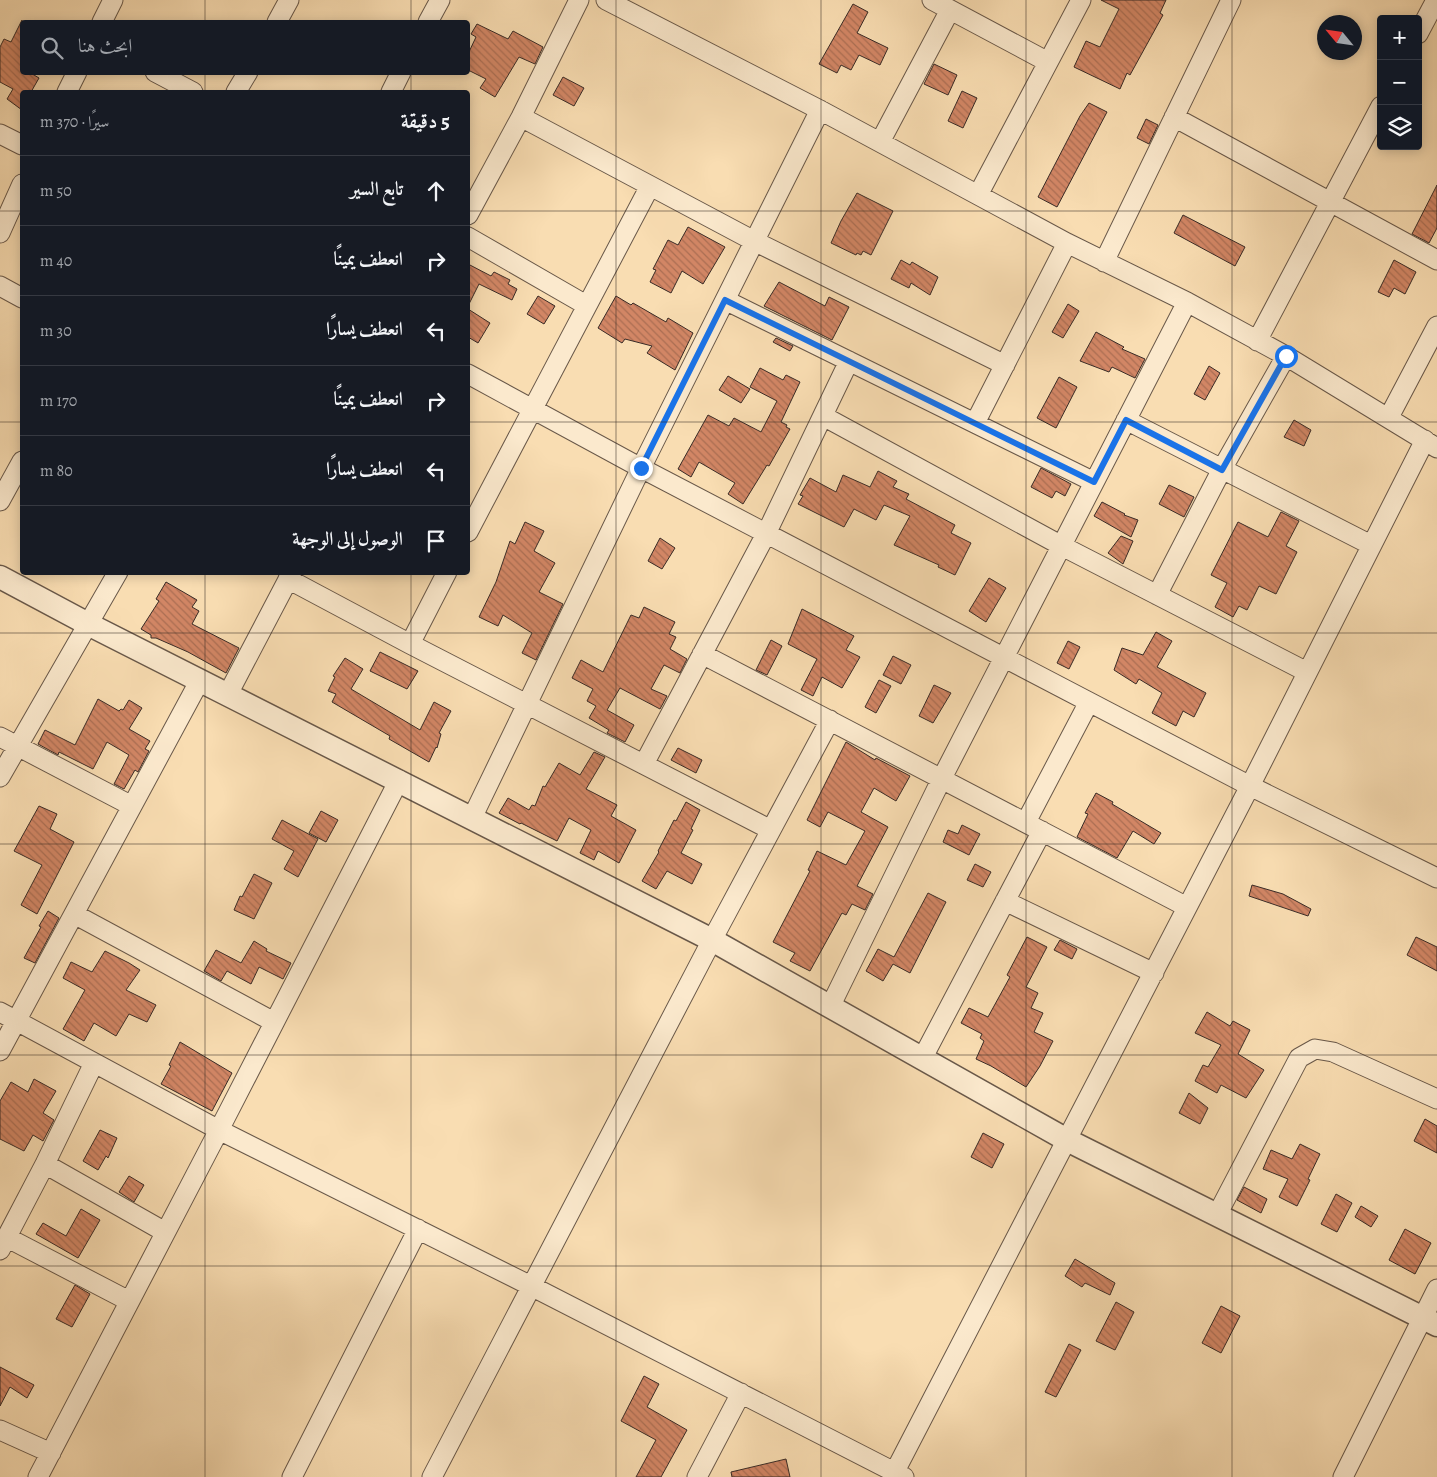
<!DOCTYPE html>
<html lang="ar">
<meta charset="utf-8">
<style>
:root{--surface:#171b24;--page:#20242c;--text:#f1f3f6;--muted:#9ea1a6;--line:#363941}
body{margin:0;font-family:Alegreya,Amiri,serif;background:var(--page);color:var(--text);direction:rtl}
.controls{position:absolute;right:15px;top:15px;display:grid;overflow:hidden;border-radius:5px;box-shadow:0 2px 12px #0003}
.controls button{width:45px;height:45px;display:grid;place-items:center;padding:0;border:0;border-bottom:1px solid var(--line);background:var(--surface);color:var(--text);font:25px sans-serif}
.compass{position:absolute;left:1317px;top:15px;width:45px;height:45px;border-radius:50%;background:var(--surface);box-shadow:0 2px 12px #0003;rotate:299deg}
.stop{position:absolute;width:15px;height:15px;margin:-11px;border:4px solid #1a73e8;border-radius:50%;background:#fff}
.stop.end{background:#1a73e8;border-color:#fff;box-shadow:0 1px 5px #0008}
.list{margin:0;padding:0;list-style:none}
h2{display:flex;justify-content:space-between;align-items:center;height:65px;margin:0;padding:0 20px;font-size:21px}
h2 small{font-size:16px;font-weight:400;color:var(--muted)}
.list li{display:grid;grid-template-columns:32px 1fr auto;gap:15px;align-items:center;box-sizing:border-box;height:70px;padding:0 20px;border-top:1px solid var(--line)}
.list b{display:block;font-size:19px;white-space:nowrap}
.list em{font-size:16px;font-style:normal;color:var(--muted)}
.icon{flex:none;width:28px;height:28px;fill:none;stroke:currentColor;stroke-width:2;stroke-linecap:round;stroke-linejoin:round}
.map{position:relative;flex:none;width:1437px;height:1477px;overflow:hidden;direction:ltr}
.search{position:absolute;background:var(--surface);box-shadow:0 2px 12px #0003;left:20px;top:20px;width:450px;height:55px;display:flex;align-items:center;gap:12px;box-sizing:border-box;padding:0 18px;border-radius:5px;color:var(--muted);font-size:19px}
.panel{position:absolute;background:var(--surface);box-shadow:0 2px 12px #0003;left:20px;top:90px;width:450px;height:485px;border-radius:5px;direction:rtl}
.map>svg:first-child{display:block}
</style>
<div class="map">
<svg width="1437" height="1477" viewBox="0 0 1437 1477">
<defs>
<pattern id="building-back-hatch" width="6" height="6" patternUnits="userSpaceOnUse" patternTransform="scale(1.25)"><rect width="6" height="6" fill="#d28665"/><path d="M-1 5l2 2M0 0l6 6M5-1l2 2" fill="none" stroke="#ab6e53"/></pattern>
</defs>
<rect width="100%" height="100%" fill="#f9ddb2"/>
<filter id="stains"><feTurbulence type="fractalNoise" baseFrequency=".004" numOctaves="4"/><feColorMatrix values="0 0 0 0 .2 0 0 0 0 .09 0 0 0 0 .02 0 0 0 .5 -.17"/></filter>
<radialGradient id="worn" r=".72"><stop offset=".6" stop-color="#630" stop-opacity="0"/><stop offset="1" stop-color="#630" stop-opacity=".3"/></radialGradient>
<path fill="url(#building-back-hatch)" stroke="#392b26" d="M 1101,0 L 1166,0 L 1160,13 L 1163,15 L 1130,75 L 1127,73 L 1120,89 L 1074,67 L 1086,41 L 1100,47 L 1119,9 Z
M 853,4 L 868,12 L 857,33 L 888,48 L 880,65 L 859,55 L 851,70 L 841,65 L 837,73 L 819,64 Z
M 22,20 L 22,72 L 29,72 L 39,78 L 31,92 L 22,92 L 22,110 L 7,99 L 13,89 L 0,82 L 0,47 L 4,39 L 11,42 Z
M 477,24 L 508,39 L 513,31 L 543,47 L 535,64 L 519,57 L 495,97 L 480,88 L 486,79 L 468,70 L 468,54 L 476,37 L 471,34 Z
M 934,64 L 957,75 L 948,95 L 924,84 Z
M 563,77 L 584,88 L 574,106 L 553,95 Z
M 962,91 L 977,98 L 963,128 L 948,121 Z
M 1089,103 L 1107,112 L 1057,207 L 1038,197 L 1080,116 Z
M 1146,119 L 1158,125 L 1149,144 L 1137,138 Z
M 1437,185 L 1437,228 L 1429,243 L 1412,234 Z
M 857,193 L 893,211 L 871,255 L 863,251 L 861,255 L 857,253 L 856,255 L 831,243 L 841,221 Z
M 1183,215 L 1245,247 L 1235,266 L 1174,233 Z
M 688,227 L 725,247 L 703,284 L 682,271 L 671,293 L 650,282 L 656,270 L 653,269 L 668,240 L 678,245 Z
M 901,260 L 910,265 L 912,262 L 938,277 L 930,295 L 911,283 L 909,288 L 891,279 Z
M 1394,260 L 1416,272 L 1405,294 L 1394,288 L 1389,297 L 1378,292 Z
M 468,264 L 491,276 L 494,272 L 510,280 L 508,284 L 517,289 L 512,300 L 479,284 L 468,306 Z
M 779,282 L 825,306 L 829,297 L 849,307 L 832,340 L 764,306 Z
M 538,296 L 555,306 L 544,324 L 527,314 Z
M 616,296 L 631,305 L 633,303 L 666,322 L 668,318 L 693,333 L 675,370 L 647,353 L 652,346 L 625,339 L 622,343 L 598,328 Z
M 1068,304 L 1079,311 L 1063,338 L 1052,332 Z
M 468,309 L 490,323 L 478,343 L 468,337 Z
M 1096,332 L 1124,347 L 1122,349 L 1145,359 L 1135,378 L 1112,367 L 1109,372 L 1080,361 Z
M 776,338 L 793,346 L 790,351 L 773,342 Z
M 1209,366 L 1220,373 L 1205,400 L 1194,394 Z
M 760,368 L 783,380 L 786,375 L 800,382 L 781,422 L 787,425 L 786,427 L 790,429 L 769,466 L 767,465 L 743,504 L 728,494 L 735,483 L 699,462 L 691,477 L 678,469 L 708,415 L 729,426 L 734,418 L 761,432 L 777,401 L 750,387 Z
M 728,376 L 750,389 L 741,403 L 719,390 Z
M 1059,377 L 1077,387 L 1056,428 L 1037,418 Z
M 1294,420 L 1311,430 L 1304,446 L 1284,437 Z
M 1041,468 L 1071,484 L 1065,496 L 1056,491 L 1052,498 L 1031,487 Z
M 878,471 L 897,481 L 893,487 L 909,494 L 906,499 L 955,525 L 951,533 L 971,543 L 955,575 L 938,567 L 939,565 L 894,545 L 910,516 L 884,505 L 876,520 L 854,509 L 844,527 L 798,504 L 803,496 L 800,495 L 810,478 L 836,492 L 843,475 L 870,487 Z
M 1169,485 L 1194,497 L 1184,517 L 1159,504 Z
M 1102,502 L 1125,514 L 1124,515 L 1138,520 L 1131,537 L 1094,516 Z
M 1281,512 L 1299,521 L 1286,546 L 1297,552 L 1276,594 L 1259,586 L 1247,610 L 1239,606 L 1233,617 L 1215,607 L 1227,583 L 1211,575 L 1238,522 L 1268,537 Z
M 525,522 L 544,531 L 534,551 L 555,563 L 539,592 L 563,604 L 536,660 L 522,653 L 532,633 L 503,615 L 498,626 L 479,617 L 496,582 L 510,541 L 515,544 Z
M 1121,536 L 1133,541 L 1123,564 L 1108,553 Z
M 660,538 L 675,548 L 662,569 L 648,561 Z
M 989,578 L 1006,588 L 986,622 L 969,611 Z
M 166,582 L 197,600 L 192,607 L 199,611 L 192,624 L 239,648 L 226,673 L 188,652 L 156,638 L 151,638 L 151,635 L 141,629 L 159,601 L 156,599 Z
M 644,607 L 675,622 L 669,634 L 676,637 L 670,649 L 687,659 L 680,673 L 664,665 L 651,689 L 667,696 L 660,709 L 620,688 L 607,710 L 634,725 L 625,742 L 607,733 L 609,730 L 589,718 L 596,706 L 587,701 L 593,689 L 572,678 L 581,660 L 603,672 L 631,615 L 639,618 Z
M 802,609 L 854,636 L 846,650 L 860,657 L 842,688 L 822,677 L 813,696 L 801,690 L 817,659 L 788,644 Z
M 1156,632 L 1172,641 L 1157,667 L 1206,693 L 1194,717 L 1183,711 L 1176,726 L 1152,713 L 1162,693 L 1139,679 L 1136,684 L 1114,670 L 1122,648 L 1143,655 Z
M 771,640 L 782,646 L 767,675 L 756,670 Z
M 1068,641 L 1080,647 L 1069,669 L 1057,663 Z
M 380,652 L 418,671 L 407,689 L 370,671 Z
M 893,656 L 911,665 L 901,684 L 883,675 Z
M 345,658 L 363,669 L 351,689 L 420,730 L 434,702 L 451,711 L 439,733 L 441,734 L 437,748 L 436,747 L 429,762 L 389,739 L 390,736 L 332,702 L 336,694 L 328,691 L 335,677 L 333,676 Z
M 879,680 L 891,686 L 876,713 L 865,707 Z
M 934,685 L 951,693 L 933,723 L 919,716 Z
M 98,699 L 119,711 L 121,709 L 123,710 L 129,700 L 142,708 L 129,729 L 150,741 L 145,749 L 149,751 L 138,772 L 135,770 L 124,789 L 114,784 L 129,755 L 107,742 L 93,769 L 59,752 L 58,755 L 38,744 L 45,730 L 75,745 Z
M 846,742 L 875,760 L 876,758 L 910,776 L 896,801 L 874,788 L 861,812 L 888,827 L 857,886 L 873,894 L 865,910 L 852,904 L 846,915 L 842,913 L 810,971 L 790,961 L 795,953 L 773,942 L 810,871 L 808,870 L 817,851 L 846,865 L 865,831 L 828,812 L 820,827 L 807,820 Z
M 678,748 L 702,760 L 696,773 L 671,760 Z
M 594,752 L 605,757 L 586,789 L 617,805 L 611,816 L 636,830 L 619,863 L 598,851 L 594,860 L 580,853 L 591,830 L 569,818 L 557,841 L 521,823 L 520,824 L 499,813 L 508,798 L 529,810 L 532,805 L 535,806 L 543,786 L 545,787 L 559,763 L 580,775 Z
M 1096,793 L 1113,802 L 1112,804 L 1161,833 L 1154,844 L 1133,831 L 1117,858 L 1077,837 L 1088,814 L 1085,813 Z
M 686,802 L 700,810 L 691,829 L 693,830 L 681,853 L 702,864 L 692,884 L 667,871 L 656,889 L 642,881 L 659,852 L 658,851 L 674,820 L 676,821 Z
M 39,806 L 57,814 L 50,829 L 74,842 L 37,914 L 21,905 L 42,865 L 14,851 Z
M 321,811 L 338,820 L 326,842 L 309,833 Z
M 282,820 L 318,839 L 298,877 L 284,869 L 294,851 L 272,839 Z
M 962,825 L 980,834 L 969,855 L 943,842 L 948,830 L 958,834 Z
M 975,864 L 991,872 L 983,887 L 967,880 Z
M 254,874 L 272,883 L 254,919 L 234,910 L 240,896 L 242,897 Z
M 1252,885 L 1283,894 L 1311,909 L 1308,916 L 1249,896 Z
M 928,893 L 946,902 L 910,973 L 893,964 L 883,981 L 866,971 L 878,949 L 894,957 Z
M 48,911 L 59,918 L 35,963 L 24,958 L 41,927 L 39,926 Z
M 1027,937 L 1047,947 L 1026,987 L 1038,993 L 1031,1008 L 1043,1013 L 1034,1032 L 1053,1041 L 1040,1066 L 1026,1087 L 991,1066 L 976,1059 L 984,1041 L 980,1038 L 982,1034 L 961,1023 L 969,1008 L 988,1017 L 1010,977 L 1007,975 Z
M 1416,937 L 1437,947 L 1437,971 L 1407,955 Z
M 1060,940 L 1077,949 L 1072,959 L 1054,950 Z
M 254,941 L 267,949 L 266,951 L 291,963 L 283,979 L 259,967 L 251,984 L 227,971 L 221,981 L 204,971 L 216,950 L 241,963 Z
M 105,951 L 129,963 L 140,970 L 126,990 L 156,1005 L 147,1022 L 129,1014 L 116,1036 L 94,1023 L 84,1041 L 63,1029 L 85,990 L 63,978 L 71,962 L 92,972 Z
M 1207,1012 L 1230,1026 L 1233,1021 L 1250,1030 L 1238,1054 L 1264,1070 L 1246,1098 L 1221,1085 L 1217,1093 L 1195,1081 L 1203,1065 L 1208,1067 L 1221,1045 L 1195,1033 Z
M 180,1042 L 232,1073 L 212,1111 L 161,1084 L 171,1066 L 169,1065 Z
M 34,1079 L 56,1091 L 43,1113 L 54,1120 L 43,1141 L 33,1135 L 24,1151 L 0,1139 L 0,1101 L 11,1082 L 28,1092 Z
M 1189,1093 L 1208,1108 L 1200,1124 L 1179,1113 Z
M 1425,1119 L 1437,1126 L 1437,1153 L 1414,1141 Z
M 100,1130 L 117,1138 L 108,1158 L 106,1156 L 98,1170 L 83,1161 Z
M 983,1133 L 1004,1144 L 992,1168 L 971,1157 Z
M 1300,1144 L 1320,1154 L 1308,1179 L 1310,1180 L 1297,1206 L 1279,1197 L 1288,1179 L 1263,1169 L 1271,1150 L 1292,1159 Z
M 129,1176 L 144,1185 L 134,1202 L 119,1192 Z
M 1244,1187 L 1267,1199 L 1261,1213 L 1237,1200 Z
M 1336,1194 L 1352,1203 L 1337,1232 L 1321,1224 Z
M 1361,1206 L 1378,1216 L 1371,1227 L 1355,1217 Z
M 81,1209 L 100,1220 L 78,1258 L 36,1234 L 43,1223 L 66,1236 Z
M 1405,1229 L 1431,1243 L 1415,1274 L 1389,1260 Z
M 1075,1259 L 1115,1283 L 1110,1295 L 1085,1283 L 1082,1287 L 1065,1276 Z
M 75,1285 L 90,1294 L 72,1327 L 56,1319 Z
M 1116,1302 L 1134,1312 L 1115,1350 L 1096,1341 Z
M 1221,1306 L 1240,1316 L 1221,1353 L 1202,1343 Z
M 1069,1344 L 1081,1350 L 1056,1397 L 1045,1392 Z
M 0,1367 L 34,1385 L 27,1398 L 10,1387 L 0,1406 Z
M 644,1376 L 659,1384 L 647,1407 L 687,1430 L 661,1477 L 636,1477 L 656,1440 L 621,1421 Z
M 786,1459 L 790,1477 L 732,1477 L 731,1472 Z"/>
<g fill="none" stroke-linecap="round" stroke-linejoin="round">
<defs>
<path id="minor" d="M 606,0 L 820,110 L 1067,243 L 1187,302 L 1286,356 L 1437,448
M 932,0 L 1048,62
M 102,22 L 113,0
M 277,22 L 289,0
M 428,22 L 440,0
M 1418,34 L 1436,0
M 155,72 L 193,92
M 67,92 L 77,72
M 236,92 L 248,72
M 391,92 L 401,72
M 521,117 L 754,241 L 1005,365
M 1174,117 L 1437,260
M 0,134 L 22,145
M 880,142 L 950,10
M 978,195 L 1081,0
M 468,215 L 521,117 L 579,0
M 0,233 L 22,184
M 468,237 L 586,305
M 1104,262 L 1231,0
M 0,286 L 22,298
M 725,300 L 1094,482
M 1257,341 L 1381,106
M 468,374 L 641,468 L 1250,786 L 1437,878
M 823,416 L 1062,546 L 1307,672
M 1389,417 L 1437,326
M 1126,420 L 1371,545
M 975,423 L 1067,243
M 0,501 L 22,461
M 468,532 L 650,186
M 288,579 L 410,644 L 771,830
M 1157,595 L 1222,469 L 1286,356
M 410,644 L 447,572
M 702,654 L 1187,907
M 228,694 L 292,572
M 0,737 L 132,806
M 644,764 L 766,534 L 849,361
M 0,777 L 118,572
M 472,818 L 641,468 L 820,110
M 1026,822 L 1089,702
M 1005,901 L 1154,973
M 74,914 L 274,1022
M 830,1007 L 942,778 L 1187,302
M 0,1012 L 219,1130 L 531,1286 L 904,1477
M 0,1051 L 200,680
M 922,1059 L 1042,831
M 45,1164 L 165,1232
M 1217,1215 L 1299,1058 L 1315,1049 L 1333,1052 L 1437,1099
M 6,1237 L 129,1301
M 0,1250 L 45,1164 L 94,1063
M 0,1430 L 51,1453
M 38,1477 L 219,1130 L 399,780
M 292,1477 L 418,1229
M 432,1477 L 712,940 L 830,720
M 697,1477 L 741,1393
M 892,1477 L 1250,786 L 1425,440
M 1343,1477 L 1437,1289"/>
<path id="tertiary" d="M 0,577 L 88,624 L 712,940 L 1067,1140 L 1437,1325"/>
</defs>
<use href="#minor" stroke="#695849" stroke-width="21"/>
<use href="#tertiary" stroke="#695849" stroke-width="25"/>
<use href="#minor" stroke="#fbe9cd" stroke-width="19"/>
<use href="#tertiary" stroke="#fbe9cd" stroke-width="22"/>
</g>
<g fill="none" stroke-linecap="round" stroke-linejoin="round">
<path stroke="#1a73e8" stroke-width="6" d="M 641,468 L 725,300 L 1094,482 L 1126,420 L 1222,470 L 1286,356"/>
</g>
<path fill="none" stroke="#392b26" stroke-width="1" stroke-opacity="0.55" d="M 205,0 L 205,22M 411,0 L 411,22M 616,0 L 616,1477M 821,0 L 821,1477M 1026,0 L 1026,1477M 1232,0 L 1232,1477M 205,72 L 205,92M 411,72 L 411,92M 0,211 L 22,211M 468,211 L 1437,211M 0,422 L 22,422M 468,422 L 1437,422M 205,572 L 205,1477M 411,572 L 411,1477M 0,633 L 1437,633M 0,844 L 1437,844M 0,1055 L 1437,1055M 0,1266 L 1437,1266"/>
<rect width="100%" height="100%" filter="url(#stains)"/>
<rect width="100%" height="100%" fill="url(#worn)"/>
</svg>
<div class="controls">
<button>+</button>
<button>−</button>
<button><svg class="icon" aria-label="layers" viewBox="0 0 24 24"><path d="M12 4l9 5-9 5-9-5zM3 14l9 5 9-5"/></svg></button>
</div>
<svg class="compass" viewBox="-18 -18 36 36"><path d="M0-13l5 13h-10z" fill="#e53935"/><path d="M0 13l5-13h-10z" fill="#9ea1a6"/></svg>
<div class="stop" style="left:1286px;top:356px"></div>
<div class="stop end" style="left:641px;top:468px"></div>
<div class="search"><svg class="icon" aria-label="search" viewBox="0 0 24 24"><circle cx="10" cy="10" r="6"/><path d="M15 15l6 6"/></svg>ابحث هنا</div>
<section class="panel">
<h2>5 دقيقة<small>سيرًا · 370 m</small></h2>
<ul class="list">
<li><svg class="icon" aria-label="ahead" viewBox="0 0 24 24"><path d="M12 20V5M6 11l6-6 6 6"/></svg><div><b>تابع السير</b></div><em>50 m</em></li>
<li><svg class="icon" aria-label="right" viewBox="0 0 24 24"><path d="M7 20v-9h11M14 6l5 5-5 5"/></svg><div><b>انعطف يمينًا</b></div><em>40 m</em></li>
<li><svg class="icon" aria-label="left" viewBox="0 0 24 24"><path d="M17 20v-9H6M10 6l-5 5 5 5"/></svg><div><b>انعطف يسارًا</b></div><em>30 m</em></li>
<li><svg class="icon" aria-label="right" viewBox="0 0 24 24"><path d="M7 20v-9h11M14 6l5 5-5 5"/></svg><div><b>انعطف يمينًا</b></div><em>170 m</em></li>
<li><svg class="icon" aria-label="left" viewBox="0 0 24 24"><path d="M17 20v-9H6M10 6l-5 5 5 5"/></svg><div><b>انعطف يسارًا</b></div><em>80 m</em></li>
<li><svg class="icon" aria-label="arrive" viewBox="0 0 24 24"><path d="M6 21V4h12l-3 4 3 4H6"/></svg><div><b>الوصول إلى الوجهة</b></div></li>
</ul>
</section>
</div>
